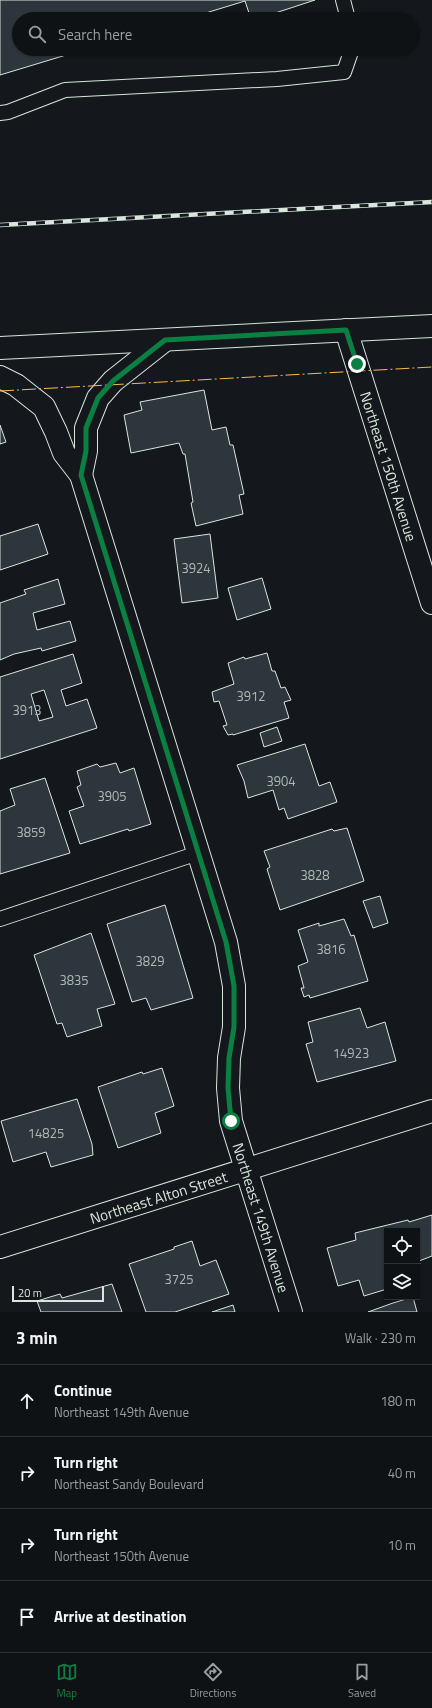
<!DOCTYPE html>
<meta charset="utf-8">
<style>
:root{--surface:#0f1215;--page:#1d2022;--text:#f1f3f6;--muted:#9b9ea0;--line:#2f3234;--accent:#0b8043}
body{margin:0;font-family:"Titillium Web",sans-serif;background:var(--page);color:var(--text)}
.controls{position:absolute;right:12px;bottom:12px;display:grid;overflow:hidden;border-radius:0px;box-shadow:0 1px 3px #0004}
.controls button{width:36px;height:36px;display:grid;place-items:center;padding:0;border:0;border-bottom:1px solid var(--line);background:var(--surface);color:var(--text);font:20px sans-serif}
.scale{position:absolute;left:12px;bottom:10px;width:92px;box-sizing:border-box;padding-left:4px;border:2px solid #d8e6dc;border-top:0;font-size:11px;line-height:14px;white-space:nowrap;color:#d8e6dc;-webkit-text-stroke:3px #14181c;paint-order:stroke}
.stop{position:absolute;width:12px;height:12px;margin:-9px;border:3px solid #0b8043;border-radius:50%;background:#fff}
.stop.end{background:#0b8043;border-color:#fff;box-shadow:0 1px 4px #0008}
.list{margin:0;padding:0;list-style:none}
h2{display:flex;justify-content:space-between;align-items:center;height:52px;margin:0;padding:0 16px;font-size:17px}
h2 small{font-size:13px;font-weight:400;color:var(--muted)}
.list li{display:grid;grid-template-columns:26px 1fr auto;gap:12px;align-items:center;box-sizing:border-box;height:72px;padding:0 16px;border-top:1px solid var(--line)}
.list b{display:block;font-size:15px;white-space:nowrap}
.list p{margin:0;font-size:13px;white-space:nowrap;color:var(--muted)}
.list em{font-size:13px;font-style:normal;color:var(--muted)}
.icon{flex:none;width:22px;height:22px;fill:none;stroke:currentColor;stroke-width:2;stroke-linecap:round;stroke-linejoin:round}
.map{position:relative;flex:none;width:432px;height:1312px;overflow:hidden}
.search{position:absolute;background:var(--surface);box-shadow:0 1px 3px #0004;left:12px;right:12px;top:12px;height:44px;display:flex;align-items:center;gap:10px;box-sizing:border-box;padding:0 14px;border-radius:22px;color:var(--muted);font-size:15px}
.sheet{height:340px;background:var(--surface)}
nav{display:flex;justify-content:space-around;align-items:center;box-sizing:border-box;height:56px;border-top:1px solid var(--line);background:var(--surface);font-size:11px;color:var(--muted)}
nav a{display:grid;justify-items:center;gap:2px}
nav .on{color:var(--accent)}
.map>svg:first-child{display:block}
</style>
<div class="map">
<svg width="432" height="1312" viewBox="0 0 432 1312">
<rect width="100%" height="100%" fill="#14181c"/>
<path fill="#2c363c" stroke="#d8e6dc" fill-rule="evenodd" d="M 0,0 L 315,0 L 257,19 L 251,19 L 245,1 L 186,19 L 19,19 L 19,49 L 86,49 L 0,75 Z
M 204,390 L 212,430 L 226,427 L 230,445 L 233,445 L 244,494 L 239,495 L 243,514 L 196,526 L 191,503 L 193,502 L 185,454 L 183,454 L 179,443 L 131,453 L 124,415 L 142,410 L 140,402 Z
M 0,425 L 6,442 L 0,444 Z
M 38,524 L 48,554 L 0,570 L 0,536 Z
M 210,534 L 218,598 L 182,603 L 174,539 Z
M 262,578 L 271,609 L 237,620 L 228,588 Z
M 58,579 L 65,604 L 33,613 L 37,630 L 70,621 L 76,641 L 42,651 L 41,648 L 14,654 L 0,660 L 0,603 L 26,594 L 24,590 Z
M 267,653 L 272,671 L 275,671 L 281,688 L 285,687 L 291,700 L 284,702 L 289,718 L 233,735 L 233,734 L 228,735 L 223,726 L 227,725 L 219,701 L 214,702 L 212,692 L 234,684 L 228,663 L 244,657 L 245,659 Z
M 73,654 L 82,683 L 61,690 L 66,706 L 87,699 L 97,728 L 0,759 L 0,677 ZM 44,690 L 53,717 L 39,721 L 31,694 Z
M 277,727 L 282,741 L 264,747 L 260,733 Z
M 305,744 L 319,786 L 330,782 L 337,802 L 288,819 L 284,808 L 279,810 L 273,790 L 248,798 L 244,781 L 237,765 Z
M 116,763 L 120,773 L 134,768 L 151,824 L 129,831 L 128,829 L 80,844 L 69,811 L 84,806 L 77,787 L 81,785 L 77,771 L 97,764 L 100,767 Z
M 45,778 L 70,853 L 0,874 L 0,811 L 15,805 L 10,789 Z
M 347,828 L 364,881 L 280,910 L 267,869 L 270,867 L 264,851 L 332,829 L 334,831 Z
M 380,896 L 388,923 L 373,928 L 363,901 Z
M 165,905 L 193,998 L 151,1010 L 146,998 L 132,1002 L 107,924 Z
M 344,919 L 351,936 L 354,935 L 368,981 L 310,998 L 309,995 L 304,997 L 301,988 L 304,988 L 298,966 L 308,962 L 298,930 L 319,923 L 319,926 Z
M 91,933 L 115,1004 L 97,1009 L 102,1026 L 67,1037 L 62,1023 L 57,1024 L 34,955 Z
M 360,1008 L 367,1028 L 385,1022 L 396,1061 L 317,1082 L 306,1044 L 313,1042 L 308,1022 Z
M 162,1068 L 174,1106 L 155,1113 L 161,1133 L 118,1148 L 98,1087 L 142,1072 L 143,1074 Z
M 77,1099 L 92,1144 L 93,1155 L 51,1167 L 46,1152 L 13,1162 L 1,1121 Z
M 432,1215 L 432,1256 L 419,1261 L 420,1264 L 417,1265 L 417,1231 L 387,1231 L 387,1289 L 364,1296 L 359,1280 L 338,1286 L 327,1248 L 356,1240 L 355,1233 L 408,1220 L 409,1222 Z
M 192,1241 L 200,1266 L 216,1260 L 229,1294 L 175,1312 L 146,1312 L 129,1264 L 174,1249 L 174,1247 Z
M 112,1284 L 122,1312 L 41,1312 L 37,1301 L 60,1294 L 62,1298 Z
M 413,1297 L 417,1312 L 368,1312 L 393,1303 Z
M 233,1305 L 235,1312 L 212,1312 Z"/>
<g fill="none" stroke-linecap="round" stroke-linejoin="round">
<defs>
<path id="service" d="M 343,0 L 348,19
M 0,113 L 8,112 L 65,90 L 277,79 L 344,72 L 352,49
M 0,919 L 198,853"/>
<g id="minor">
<path id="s1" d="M 346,330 L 432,603"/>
<path id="s2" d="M 0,377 L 16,385 L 44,407 L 56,432 L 64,453 L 81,475 L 226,942 L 234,986 L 234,1027 L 229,1058 L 228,1088 L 231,1121 L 291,1312"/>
<path d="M 81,475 L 86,451 L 86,428 L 98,398 L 113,381 L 165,340"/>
<path id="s3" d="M 0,1247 L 432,1111"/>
</g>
<path id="secondary" d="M 0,348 L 432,326"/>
</defs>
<use href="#service" stroke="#d8e6dc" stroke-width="16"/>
<use href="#minor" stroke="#d8e6dc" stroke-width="24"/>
<use href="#secondary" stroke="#d8e6dc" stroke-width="24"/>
<use href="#service" stroke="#14181c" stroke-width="14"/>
<use href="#minor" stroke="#14181c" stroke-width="22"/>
<use href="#secondary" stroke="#14181c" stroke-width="22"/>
<defs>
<path id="rail" d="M 0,225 L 432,202"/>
</defs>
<use href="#rail" stroke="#d8e6dc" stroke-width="4.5"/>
<use href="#rail" stroke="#14181c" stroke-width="3" stroke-dasharray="9" stroke-linecap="butt"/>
<path stroke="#ffb74d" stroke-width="1" stroke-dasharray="14 3 2 3" stroke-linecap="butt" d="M 0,391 L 432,367"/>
</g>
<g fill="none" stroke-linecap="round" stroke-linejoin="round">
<path stroke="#0b8043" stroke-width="5" d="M 231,1121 L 228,1088 L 229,1058 L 234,1027 L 234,986 L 226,942 L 81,475 L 86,451 L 86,428 L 98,398 L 113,381 L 165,340 L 346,330 L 357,364"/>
</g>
<g text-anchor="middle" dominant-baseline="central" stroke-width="3" stroke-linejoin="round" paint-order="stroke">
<g font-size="13" fill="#adbab4">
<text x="196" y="568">3924</text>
<text x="251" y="696">3912</text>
<text x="27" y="710">3913</text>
<text x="281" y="781">3904</text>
<text x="112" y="796">3905</text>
<text x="31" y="832">3859</text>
<text x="315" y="875">3828</text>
<text x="331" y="949">3816</text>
<text x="150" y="961">3829</text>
<text x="74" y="980">3835</text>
<text x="351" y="1053">14923</text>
<text x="46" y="1133">14825</text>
<text x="179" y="1279">3725</text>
</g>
<g font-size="15" fill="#d8e6dc" stroke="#14181c">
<text stroke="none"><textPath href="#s1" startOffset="143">Northeast 150th Avenue</textPath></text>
<text stroke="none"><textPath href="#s3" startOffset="166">Northeast Alton Street</textPath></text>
<text stroke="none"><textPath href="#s2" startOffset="902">Northeast 149th Avenue</textPath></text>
</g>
</g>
</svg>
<div class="controls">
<button><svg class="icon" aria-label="locate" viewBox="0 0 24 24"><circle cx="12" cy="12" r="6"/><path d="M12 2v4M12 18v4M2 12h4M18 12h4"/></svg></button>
<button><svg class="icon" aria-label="layers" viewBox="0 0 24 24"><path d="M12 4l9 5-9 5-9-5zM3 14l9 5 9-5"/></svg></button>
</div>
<div class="scale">20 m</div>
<div class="stop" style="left:231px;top:1121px"></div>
<div class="stop end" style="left:357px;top:364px"></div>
<div class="search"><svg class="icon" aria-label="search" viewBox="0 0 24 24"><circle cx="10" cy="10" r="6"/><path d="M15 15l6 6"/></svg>Search here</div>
</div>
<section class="sheet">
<h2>3 min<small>Walk · 230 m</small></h2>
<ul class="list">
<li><svg class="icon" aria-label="ahead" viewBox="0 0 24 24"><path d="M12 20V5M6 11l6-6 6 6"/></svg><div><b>Continue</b><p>Northeast 149th Avenue</p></div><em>180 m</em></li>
<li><svg class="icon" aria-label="right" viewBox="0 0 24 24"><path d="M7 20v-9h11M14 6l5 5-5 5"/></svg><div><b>Turn right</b><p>Northeast Sandy Boulevard</p></div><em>40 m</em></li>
<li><svg class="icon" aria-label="right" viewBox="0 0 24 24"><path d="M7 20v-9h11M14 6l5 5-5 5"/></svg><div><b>Turn right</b><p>Northeast 150th Avenue</p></div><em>10 m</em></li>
<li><svg class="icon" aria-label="arrive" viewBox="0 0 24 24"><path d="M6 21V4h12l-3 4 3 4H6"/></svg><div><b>Arrive at destination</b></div></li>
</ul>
</section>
<nav>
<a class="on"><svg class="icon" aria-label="map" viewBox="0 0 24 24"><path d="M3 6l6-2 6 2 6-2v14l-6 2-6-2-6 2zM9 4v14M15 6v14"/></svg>Map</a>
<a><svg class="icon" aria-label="directions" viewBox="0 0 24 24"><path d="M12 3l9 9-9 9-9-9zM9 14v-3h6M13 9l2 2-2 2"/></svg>Directions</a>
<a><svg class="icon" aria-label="saved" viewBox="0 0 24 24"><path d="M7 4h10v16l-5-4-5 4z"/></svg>Saved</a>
</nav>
